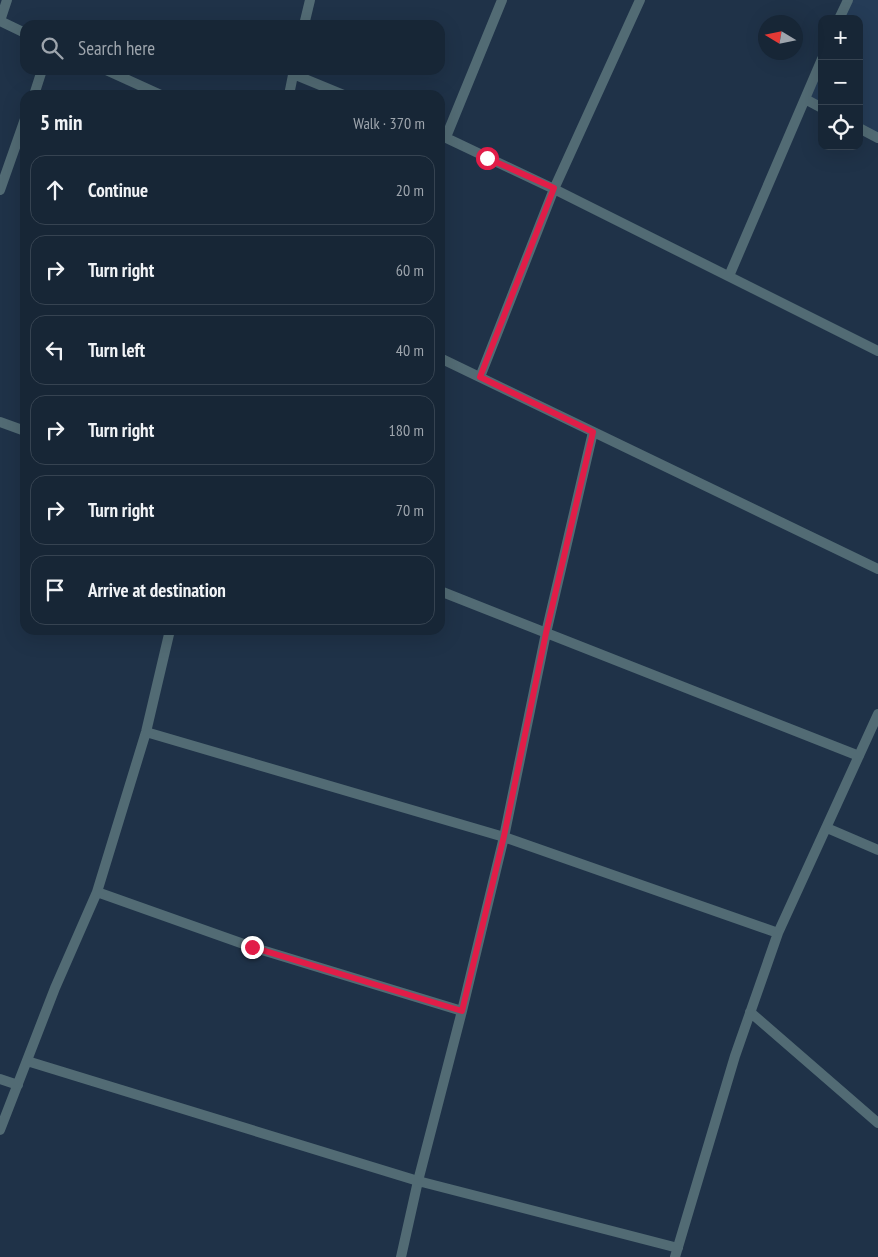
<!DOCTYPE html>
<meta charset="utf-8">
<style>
:root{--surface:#172636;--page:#243242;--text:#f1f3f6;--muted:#9ea5ad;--line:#364351}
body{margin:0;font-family:"PT Sans Narrow",sans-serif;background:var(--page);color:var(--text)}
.controls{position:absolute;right:15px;top:15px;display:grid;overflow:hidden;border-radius:10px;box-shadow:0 5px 20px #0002}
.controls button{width:45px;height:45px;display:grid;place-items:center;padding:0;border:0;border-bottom:1px solid var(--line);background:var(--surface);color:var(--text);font:25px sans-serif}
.compass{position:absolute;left:758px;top:15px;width:45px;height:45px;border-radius:50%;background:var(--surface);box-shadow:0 5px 20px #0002;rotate:280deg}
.stop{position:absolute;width:15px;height:15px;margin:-11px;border:4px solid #e11d48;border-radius:50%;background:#fff}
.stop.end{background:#e11d48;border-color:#fff;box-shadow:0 1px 5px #0008}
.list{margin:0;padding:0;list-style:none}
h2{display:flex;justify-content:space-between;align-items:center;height:65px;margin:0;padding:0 20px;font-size:21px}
h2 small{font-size:16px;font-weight:400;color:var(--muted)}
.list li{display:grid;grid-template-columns:32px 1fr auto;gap:15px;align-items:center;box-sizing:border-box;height:70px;margin:0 10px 10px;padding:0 10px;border:1px solid var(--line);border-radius:15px}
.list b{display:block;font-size:19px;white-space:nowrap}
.list em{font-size:16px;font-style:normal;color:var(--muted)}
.icon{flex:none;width:28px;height:28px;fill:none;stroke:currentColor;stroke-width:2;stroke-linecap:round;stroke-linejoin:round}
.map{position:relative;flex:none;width:878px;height:1257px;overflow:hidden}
.search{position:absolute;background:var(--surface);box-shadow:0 5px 20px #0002;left:20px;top:20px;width:425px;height:55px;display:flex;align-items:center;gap:12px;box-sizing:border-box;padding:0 18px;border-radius:15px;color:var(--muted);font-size:19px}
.panel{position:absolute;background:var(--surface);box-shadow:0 5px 20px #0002;left:20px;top:90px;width:425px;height:545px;border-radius:15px}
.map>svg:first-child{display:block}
</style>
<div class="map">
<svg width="878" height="1257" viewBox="0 0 878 1257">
<rect width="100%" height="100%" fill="#1f3248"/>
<path fill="#253c57" d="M 846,0 L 878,0 L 878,138 L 859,128 L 859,19 L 840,19 Z
M 822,60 L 822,108 L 805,99 Z"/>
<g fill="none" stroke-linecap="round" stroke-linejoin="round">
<path stroke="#526b74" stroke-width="10" d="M 839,19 L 848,0
M 0,21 L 25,33
M 0,21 L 7,0
M 304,25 L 310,0
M 106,70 L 161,95
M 293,74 L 344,95
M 34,95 L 42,70
M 289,95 L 294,70
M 805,99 L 822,108
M 859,128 L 878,138
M 440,135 L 554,189 L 878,351
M 446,137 L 502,0
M 0,190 L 25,119
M 729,276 L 822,59
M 440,358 L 878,569
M 480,377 L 554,189 L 640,0
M 0,422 L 25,431
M 440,591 L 859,756
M 146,732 L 504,837 L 778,933
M 827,828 L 878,850
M 97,892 L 252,947 L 462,1011
M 750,1012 L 878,1123
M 27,1061 L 418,1181 L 678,1248
M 0,1079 L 18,1085
M 0,1130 L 55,988 L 97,892 L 146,732 L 170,630
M 401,1257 L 418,1181 L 462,1011 L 504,837 L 546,633 L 593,432
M 675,1257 L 735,1056 L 778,933 L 878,714"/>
</g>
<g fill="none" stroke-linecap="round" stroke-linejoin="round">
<path stroke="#e11d48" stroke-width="6" d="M 252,947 L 462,1011 L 504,836 L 546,633 L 593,432 L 480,377 L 554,188 L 487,158"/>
</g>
</svg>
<div class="controls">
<button>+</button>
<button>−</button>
<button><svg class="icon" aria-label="locate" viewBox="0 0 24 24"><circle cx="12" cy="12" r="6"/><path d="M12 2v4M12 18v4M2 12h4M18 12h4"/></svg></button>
</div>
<svg class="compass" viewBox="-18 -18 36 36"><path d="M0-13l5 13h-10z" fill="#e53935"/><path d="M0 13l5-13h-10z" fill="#9ea5ad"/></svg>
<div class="stop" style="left:487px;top:158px"></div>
<div class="stop end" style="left:252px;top:947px"></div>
<div class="search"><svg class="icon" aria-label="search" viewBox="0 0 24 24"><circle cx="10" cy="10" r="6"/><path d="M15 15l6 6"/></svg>Search here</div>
<section class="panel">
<h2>5 min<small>Walk · 370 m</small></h2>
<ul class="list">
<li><svg class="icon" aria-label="ahead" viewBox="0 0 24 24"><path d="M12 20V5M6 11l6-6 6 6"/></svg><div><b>Continue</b></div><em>20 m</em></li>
<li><svg class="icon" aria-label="right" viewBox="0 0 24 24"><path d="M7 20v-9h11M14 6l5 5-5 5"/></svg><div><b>Turn right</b></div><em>60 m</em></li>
<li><svg class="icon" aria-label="left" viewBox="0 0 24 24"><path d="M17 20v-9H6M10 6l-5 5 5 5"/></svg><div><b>Turn left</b></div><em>40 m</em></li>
<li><svg class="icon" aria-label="right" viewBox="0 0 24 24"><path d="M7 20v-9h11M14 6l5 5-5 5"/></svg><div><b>Turn right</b></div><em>180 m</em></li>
<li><svg class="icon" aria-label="right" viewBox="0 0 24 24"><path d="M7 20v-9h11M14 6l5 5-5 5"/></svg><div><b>Turn right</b></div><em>70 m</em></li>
<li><svg class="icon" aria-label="arrive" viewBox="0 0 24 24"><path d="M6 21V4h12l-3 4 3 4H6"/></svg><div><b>Arrive at destination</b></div></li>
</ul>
</section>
</div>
